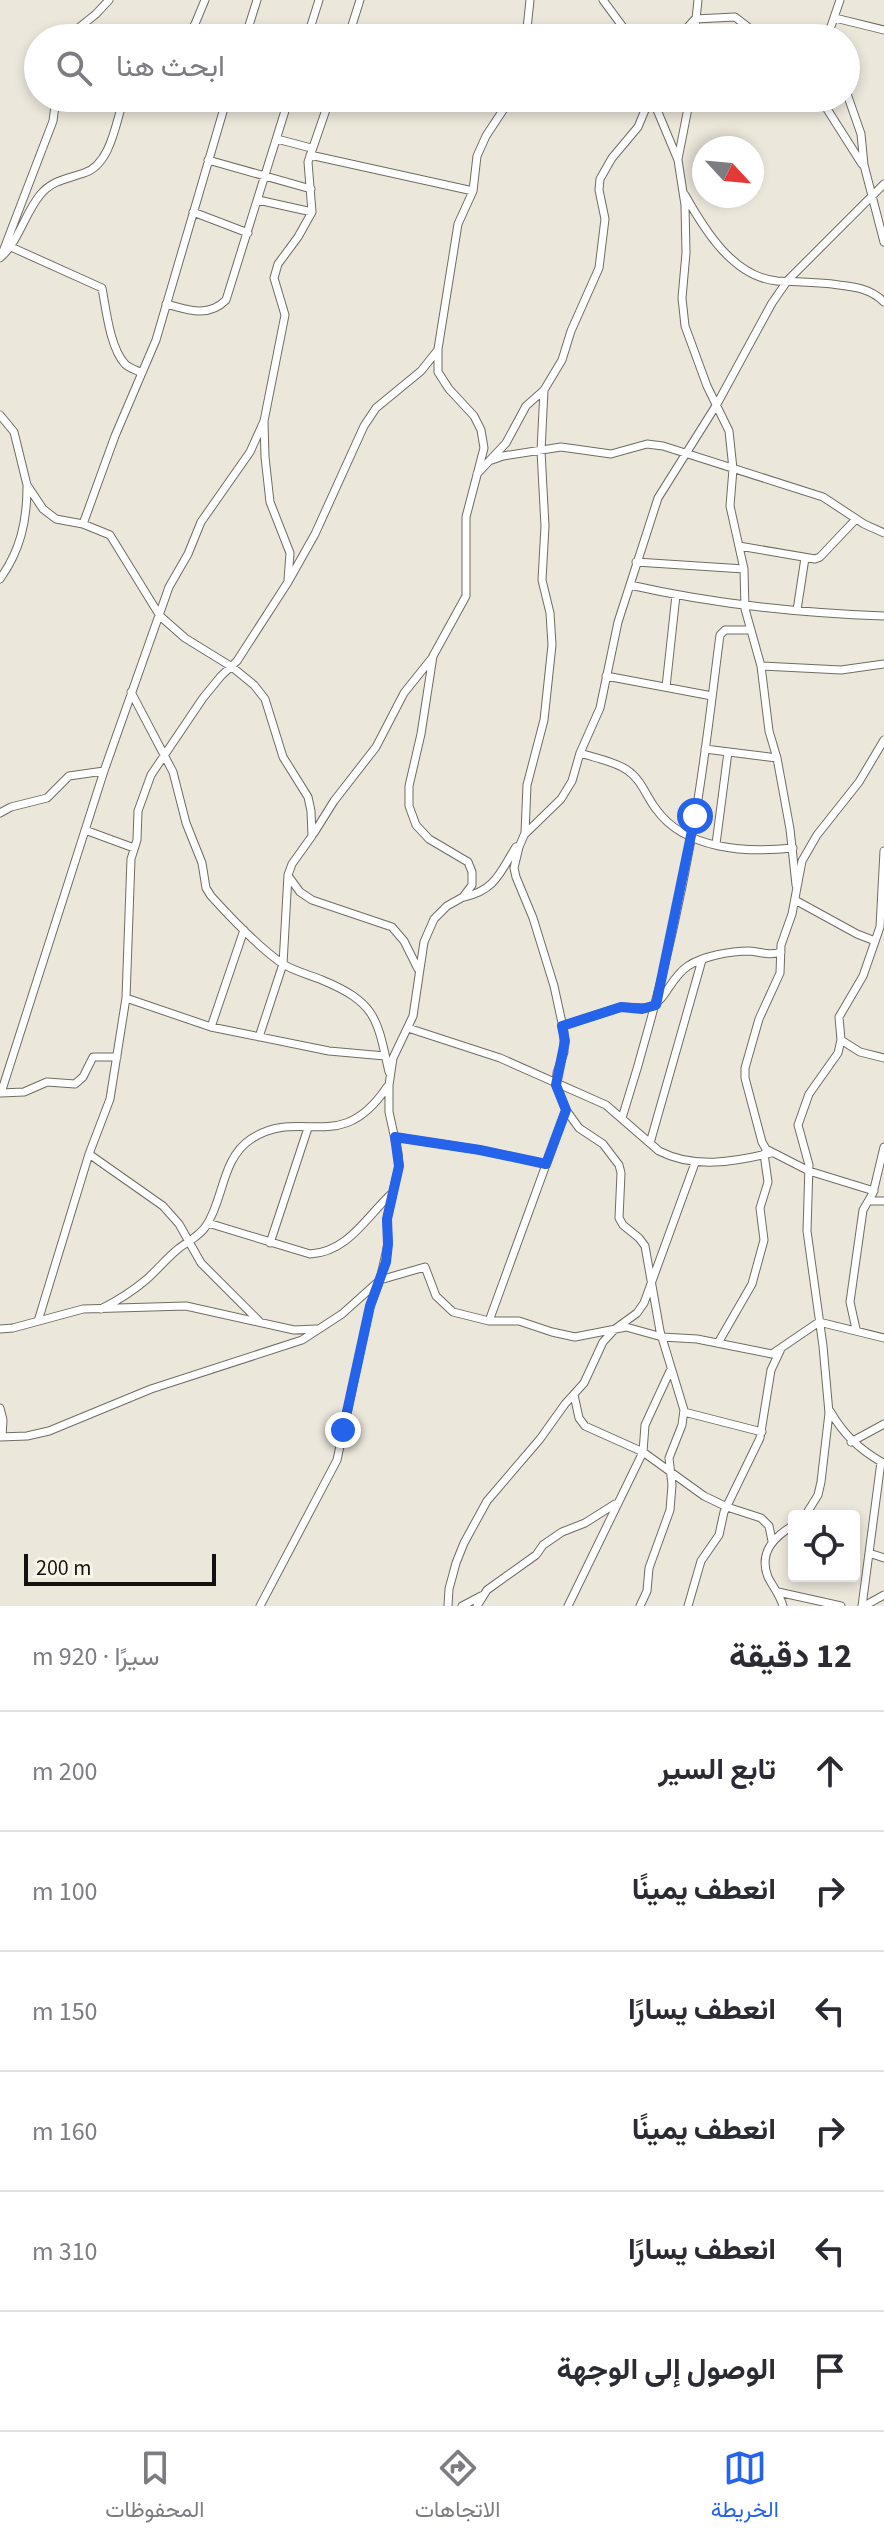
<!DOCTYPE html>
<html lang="ar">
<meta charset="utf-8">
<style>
:root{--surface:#fff;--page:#f7f7f7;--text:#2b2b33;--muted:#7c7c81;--line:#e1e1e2;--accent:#2563eb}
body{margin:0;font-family:"Source Sans 3",Vazirmatn,sans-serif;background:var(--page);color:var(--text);direction:rtl}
.controls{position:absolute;right:24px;bottom:24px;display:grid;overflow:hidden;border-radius:8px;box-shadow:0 4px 12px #0003}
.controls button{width:72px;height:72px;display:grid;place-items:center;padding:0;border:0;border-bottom:2px solid var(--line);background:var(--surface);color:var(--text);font:40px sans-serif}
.compass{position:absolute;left:692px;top:136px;width:72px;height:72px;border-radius:50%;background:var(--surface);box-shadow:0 4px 12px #0003;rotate:116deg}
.scale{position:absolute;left:24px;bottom:20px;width:192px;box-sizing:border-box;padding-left:8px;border:4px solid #14120f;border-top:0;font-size:22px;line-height:28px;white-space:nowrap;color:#14120f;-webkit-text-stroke:6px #f9f4e8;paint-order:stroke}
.stop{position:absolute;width:24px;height:24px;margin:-18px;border:6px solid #2563eb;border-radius:50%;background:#fff}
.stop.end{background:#2563eb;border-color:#fff;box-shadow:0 2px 8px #0008}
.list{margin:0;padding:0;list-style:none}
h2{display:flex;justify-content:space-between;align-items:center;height:104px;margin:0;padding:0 32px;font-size:34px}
h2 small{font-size:26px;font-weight:400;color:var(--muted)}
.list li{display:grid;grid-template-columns:52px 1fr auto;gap:24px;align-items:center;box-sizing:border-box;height:120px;padding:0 32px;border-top:2px solid var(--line)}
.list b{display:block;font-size:30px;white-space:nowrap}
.list em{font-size:26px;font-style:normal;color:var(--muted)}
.icon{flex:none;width:44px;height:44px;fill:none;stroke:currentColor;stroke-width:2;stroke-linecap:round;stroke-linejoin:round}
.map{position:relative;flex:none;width:884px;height:1606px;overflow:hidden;direction:ltr}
.search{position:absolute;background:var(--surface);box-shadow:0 4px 12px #0003;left:24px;right:24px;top:24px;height:88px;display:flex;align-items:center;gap:20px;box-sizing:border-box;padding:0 28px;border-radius:44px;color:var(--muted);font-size:30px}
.sheet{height:824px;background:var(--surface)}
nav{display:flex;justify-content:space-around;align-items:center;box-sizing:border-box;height:112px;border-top:2px solid var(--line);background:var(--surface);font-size:22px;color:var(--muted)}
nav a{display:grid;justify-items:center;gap:4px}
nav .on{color:var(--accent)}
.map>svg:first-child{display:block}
</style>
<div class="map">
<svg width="884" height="1606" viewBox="0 0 884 1606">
<rect width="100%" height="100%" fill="#ece7db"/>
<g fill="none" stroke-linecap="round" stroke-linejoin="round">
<defs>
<path id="minor" d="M 603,0 L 631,38
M 835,18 L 884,30
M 66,38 L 96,14 L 109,0
M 185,38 L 195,24 L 205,0
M 202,38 L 216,36 L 242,38
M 245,38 L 257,0
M 307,38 L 319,0
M 348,38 L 360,0
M 526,38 L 530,0
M 678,38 L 695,19 L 735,17 L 762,38
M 694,38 L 698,0
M 827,38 L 840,0
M 846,91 L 861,134 L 864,165 L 884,242
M 652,98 L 678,160 L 685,205 L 686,253 L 682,298 L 685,326 L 707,386 L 729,431 L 733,469 L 730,506 L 744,569 L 745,609 L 761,666 L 769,731 L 777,758 L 790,829 L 796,885
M 820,98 L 862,164
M 277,139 L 311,148
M 310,155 L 473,191
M 678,159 L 690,98
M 208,160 L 311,189
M 685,195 C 704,229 733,277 777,281 C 798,282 818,282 839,285 C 856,287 871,289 884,302
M 258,200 L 312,212
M 193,212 L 248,233
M 11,247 L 102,288 C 106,309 110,348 125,364 C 129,368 136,370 142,373
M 2,254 L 53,121 L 56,98
M 0,258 C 19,241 24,215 40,195 C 52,180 67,179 84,173 C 111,165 116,121 124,98
M 166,304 C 188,310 208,318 226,300 L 289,98
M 544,390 L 541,451 L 545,526 L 542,580 L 550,613 L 552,645 L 544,720 L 527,785 L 525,833 L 519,847 L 514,868 L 516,877 L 533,918 L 554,986 L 564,1032 L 564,1052 L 557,1073 L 556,1085 L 566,1110 L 579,1128 L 603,1144 L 619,1165 L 621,1173 L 619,1218 L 623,1225 L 639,1238 L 645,1246 L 660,1331 L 684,1410 L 682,1425 L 669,1458 L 672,1485 L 670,1510 L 649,1568 L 647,1591 L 640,1606
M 0,415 L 14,432 L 27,485 L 43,509 L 56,519 L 83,524 L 110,535 L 160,616 L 185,638 L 232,667 L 254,685 L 265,699 L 283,757 L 308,797 L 311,811 L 312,836 L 292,864 L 288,875 L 283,964 L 259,1037
M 492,460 L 503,456 L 561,447 L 611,454 L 647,444 L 663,446 L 823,497 L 864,524 L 884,533
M 477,474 L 506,443 L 526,406 L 544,390 L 562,360 L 571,331 L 599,268 L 605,219 L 599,190 L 600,179 L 612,158 L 638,127 L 650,98
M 83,524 L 115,436 L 156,340 L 227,98
M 739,546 L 815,559 L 820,557 L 856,519
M 636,562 L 744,569
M 0,579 C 20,551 27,522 27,487
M 288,580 L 290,553 L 270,502 L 265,457 L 264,421 L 285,315 L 274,278 L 278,264 L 298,237 L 312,212 L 308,162 L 330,98
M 630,585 C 713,604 799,613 884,616
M 797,610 L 805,558
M 761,666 L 841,670 L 884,664
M 606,676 L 712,696
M 666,687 L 676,595
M 131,692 L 173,772 L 186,823 L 202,863 L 206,888 L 211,896 C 231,918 258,947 283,964 C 294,971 310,975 322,980 C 377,1003 377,1019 389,1072
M 705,749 L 777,758
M 580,753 C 595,758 614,761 627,770 C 641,779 646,796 656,809 C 685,850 747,853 793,848
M 0,813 L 11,807 L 47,798 L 69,776 L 104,771
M 85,830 L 134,848
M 314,833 L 334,801 L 376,747 L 404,693 L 432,658
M 525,834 L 561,799 L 572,781 L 580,753 L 600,708 L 618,622 L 658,498 L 717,404 L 772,303 L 788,280 L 884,184
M 716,844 L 728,752
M 289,877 L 300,892 L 312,900 L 392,927 L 404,941 L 418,969
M 464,897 C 496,890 500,872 516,847
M 795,900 L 857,934 L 875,941
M 126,998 L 211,1027 L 329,1051 L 385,1056
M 562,1026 L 621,1007 L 650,1008 C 667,998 671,977 688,966 C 703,956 731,951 749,951 C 762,952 768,956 781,952
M 211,1027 L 244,930
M 408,1028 L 500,1058 L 606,1105 L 659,1151 C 694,1169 734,1162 771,1153
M 841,1040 L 860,1052 L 884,1058
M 117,1057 L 93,1057 L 83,1077 L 75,1084 L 47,1082 L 24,1092 L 1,1093 L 104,771 L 169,587 L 188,554 L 201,522 L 250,452 L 264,421
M 622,1118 C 651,1027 674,934 691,840 C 704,772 711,703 720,635 L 725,630 L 751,630
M 395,1137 L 480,1150 L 546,1164
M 650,1143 L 702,960
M 89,1154 L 163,1206 L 179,1224 L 201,1263 L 259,1321
M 874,1191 L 809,1171 L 766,1149 L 762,1142 L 745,1078 L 745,1068 L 759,1019 L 780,973 L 781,945 L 792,914 L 802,861 L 817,835 L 859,782 L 884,740
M 869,1201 L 884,1201
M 208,1223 L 310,1254 C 347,1252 365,1219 390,1195
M 270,1243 L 308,1128
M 101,1309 C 117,1301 133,1291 147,1279 C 158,1269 167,1258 178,1249 C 188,1241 199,1237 206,1226 C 224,1200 221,1159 251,1139 C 302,1106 340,1157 387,1087
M 38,1321 L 89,1154 L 110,1099 L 126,998 L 131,859 L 137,840 L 138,811 L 151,775 L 203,698 L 221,676 L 237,661 L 288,582 L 315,534 L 364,426 L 376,408 L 421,371 L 437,351
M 489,1321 L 566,1110
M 0,1329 L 13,1328 L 83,1309 L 186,1306 L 294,1330 L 316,1329
M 856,1329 L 850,1302 L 863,1210 L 873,1193 L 884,1147
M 718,1343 L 752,1284 L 764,1240 L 760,1208 L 768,1182 L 764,1154
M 574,1395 L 579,1418 L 585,1426 L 643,1452 L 704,1496 L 727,1507 L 761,1518 L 769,1526 L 772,1541
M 0,1408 L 3,1420 L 2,1437
M 830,1411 C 844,1435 859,1449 883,1463
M 684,1412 L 762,1432
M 0,1437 L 27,1436 L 49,1431 L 151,1389 L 302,1340 L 342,1314 L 380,1280 L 388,1244 L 387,1219 L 399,1166 L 398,1153 L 389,1112 L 389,1085 L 393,1058 L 413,1016 L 424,942 L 434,919 L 447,906 L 463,897 L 472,885 L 472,872 L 468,862 L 429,839 L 416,825 L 409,806 L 409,786 L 421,734 L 433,656 L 466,596 L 466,517 L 484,448 L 481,430 L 474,416 L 449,389 L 438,372 L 438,349 L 458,224 L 473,191 L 477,156 L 486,136 L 511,98
M 851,1442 L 884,1424
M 805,1516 L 818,1495 L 821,1482 L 829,1413 L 823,1346 L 807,1231 L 809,1165 L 798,1125 L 809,1094 L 838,1053 L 841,1040 L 839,1017 L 863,976 L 880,927 L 884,851
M 869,1553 L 884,1558
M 778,1592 L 841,1606
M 260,1606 L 337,1460 L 370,1306 L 380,1280 L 425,1267 L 436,1296 L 453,1312 L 489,1321 L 519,1321 L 552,1332 L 575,1337 L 626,1327 L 662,1337 L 697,1339 L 772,1354 L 819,1322 L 884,1338
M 448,1606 L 449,1589 L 456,1563 L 464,1543 L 487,1501 L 540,1439 L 565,1404 L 584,1383 L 603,1342 L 615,1329 L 637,1313 L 644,1303 L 695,1163
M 462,1606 L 481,1596
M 477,1606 L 487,1590 L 536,1555 L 543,1545 L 562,1532 L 585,1523 L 615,1504
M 568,1606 L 643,1452 L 645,1425 L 670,1371
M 688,1606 L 701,1561 L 719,1535 L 724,1512 L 760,1438 L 771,1370 L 780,1351
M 783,1606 C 780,1595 773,1587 768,1577 C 758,1552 775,1536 794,1525
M 862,1606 L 881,1462
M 864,1606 L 884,1595"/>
</defs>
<use href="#minor" stroke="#716c62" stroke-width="9"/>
<use href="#minor" stroke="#fff" stroke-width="7"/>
</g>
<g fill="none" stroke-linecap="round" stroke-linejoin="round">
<path stroke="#2563eb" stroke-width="10" d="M 343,1430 L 370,1306 L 386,1262 L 388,1244 L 387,1219 L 399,1166 L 395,1137 L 480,1150 L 546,1164 L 566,1110 L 556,1085 L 565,1041 L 562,1026 L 621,1007 L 642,1009 L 656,1005 L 695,816"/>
</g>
</svg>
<div class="controls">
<button><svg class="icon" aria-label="locate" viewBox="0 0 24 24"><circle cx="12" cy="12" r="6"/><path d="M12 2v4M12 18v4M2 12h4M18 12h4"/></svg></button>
</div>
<svg class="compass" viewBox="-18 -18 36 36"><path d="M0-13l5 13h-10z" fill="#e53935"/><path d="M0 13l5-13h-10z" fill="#7c7c81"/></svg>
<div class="scale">200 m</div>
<div class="stop" style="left:695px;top:816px"></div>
<div class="stop end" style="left:343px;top:1430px"></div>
<div class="search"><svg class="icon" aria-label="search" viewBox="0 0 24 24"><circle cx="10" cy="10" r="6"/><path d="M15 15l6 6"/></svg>ابحث هنا</div>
</div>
<section class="sheet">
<h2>12 دقيقة<small>سيرًا · 920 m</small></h2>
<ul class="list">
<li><svg class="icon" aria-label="ahead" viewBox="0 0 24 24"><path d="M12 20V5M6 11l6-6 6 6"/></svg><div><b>تابع السير</b></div><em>200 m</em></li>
<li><svg class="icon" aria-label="right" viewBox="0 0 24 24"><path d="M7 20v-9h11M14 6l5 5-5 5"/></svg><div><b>انعطف يمينًا</b></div><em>100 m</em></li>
<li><svg class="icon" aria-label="left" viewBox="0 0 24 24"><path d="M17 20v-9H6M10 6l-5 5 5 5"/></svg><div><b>انعطف يسارًا</b></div><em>150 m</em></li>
<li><svg class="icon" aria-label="right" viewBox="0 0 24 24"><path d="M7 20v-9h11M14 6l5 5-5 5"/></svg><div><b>انعطف يمينًا</b></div><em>160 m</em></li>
<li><svg class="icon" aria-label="left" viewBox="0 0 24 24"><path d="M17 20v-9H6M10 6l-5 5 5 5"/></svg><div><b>انعطف يسارًا</b></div><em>310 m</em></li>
<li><svg class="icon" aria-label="arrive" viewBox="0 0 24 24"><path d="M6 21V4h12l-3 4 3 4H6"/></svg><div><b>الوصول إلى الوجهة</b></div></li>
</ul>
</section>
<nav>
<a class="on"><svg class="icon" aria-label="map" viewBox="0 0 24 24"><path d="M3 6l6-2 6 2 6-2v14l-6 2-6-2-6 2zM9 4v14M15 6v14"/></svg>الخريطة</a>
<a><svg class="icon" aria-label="directions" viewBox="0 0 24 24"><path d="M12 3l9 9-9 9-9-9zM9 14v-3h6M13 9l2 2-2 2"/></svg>الاتجاهات</a>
<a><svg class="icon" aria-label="saved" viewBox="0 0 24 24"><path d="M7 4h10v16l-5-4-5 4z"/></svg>المحفوظات</a>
</nav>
